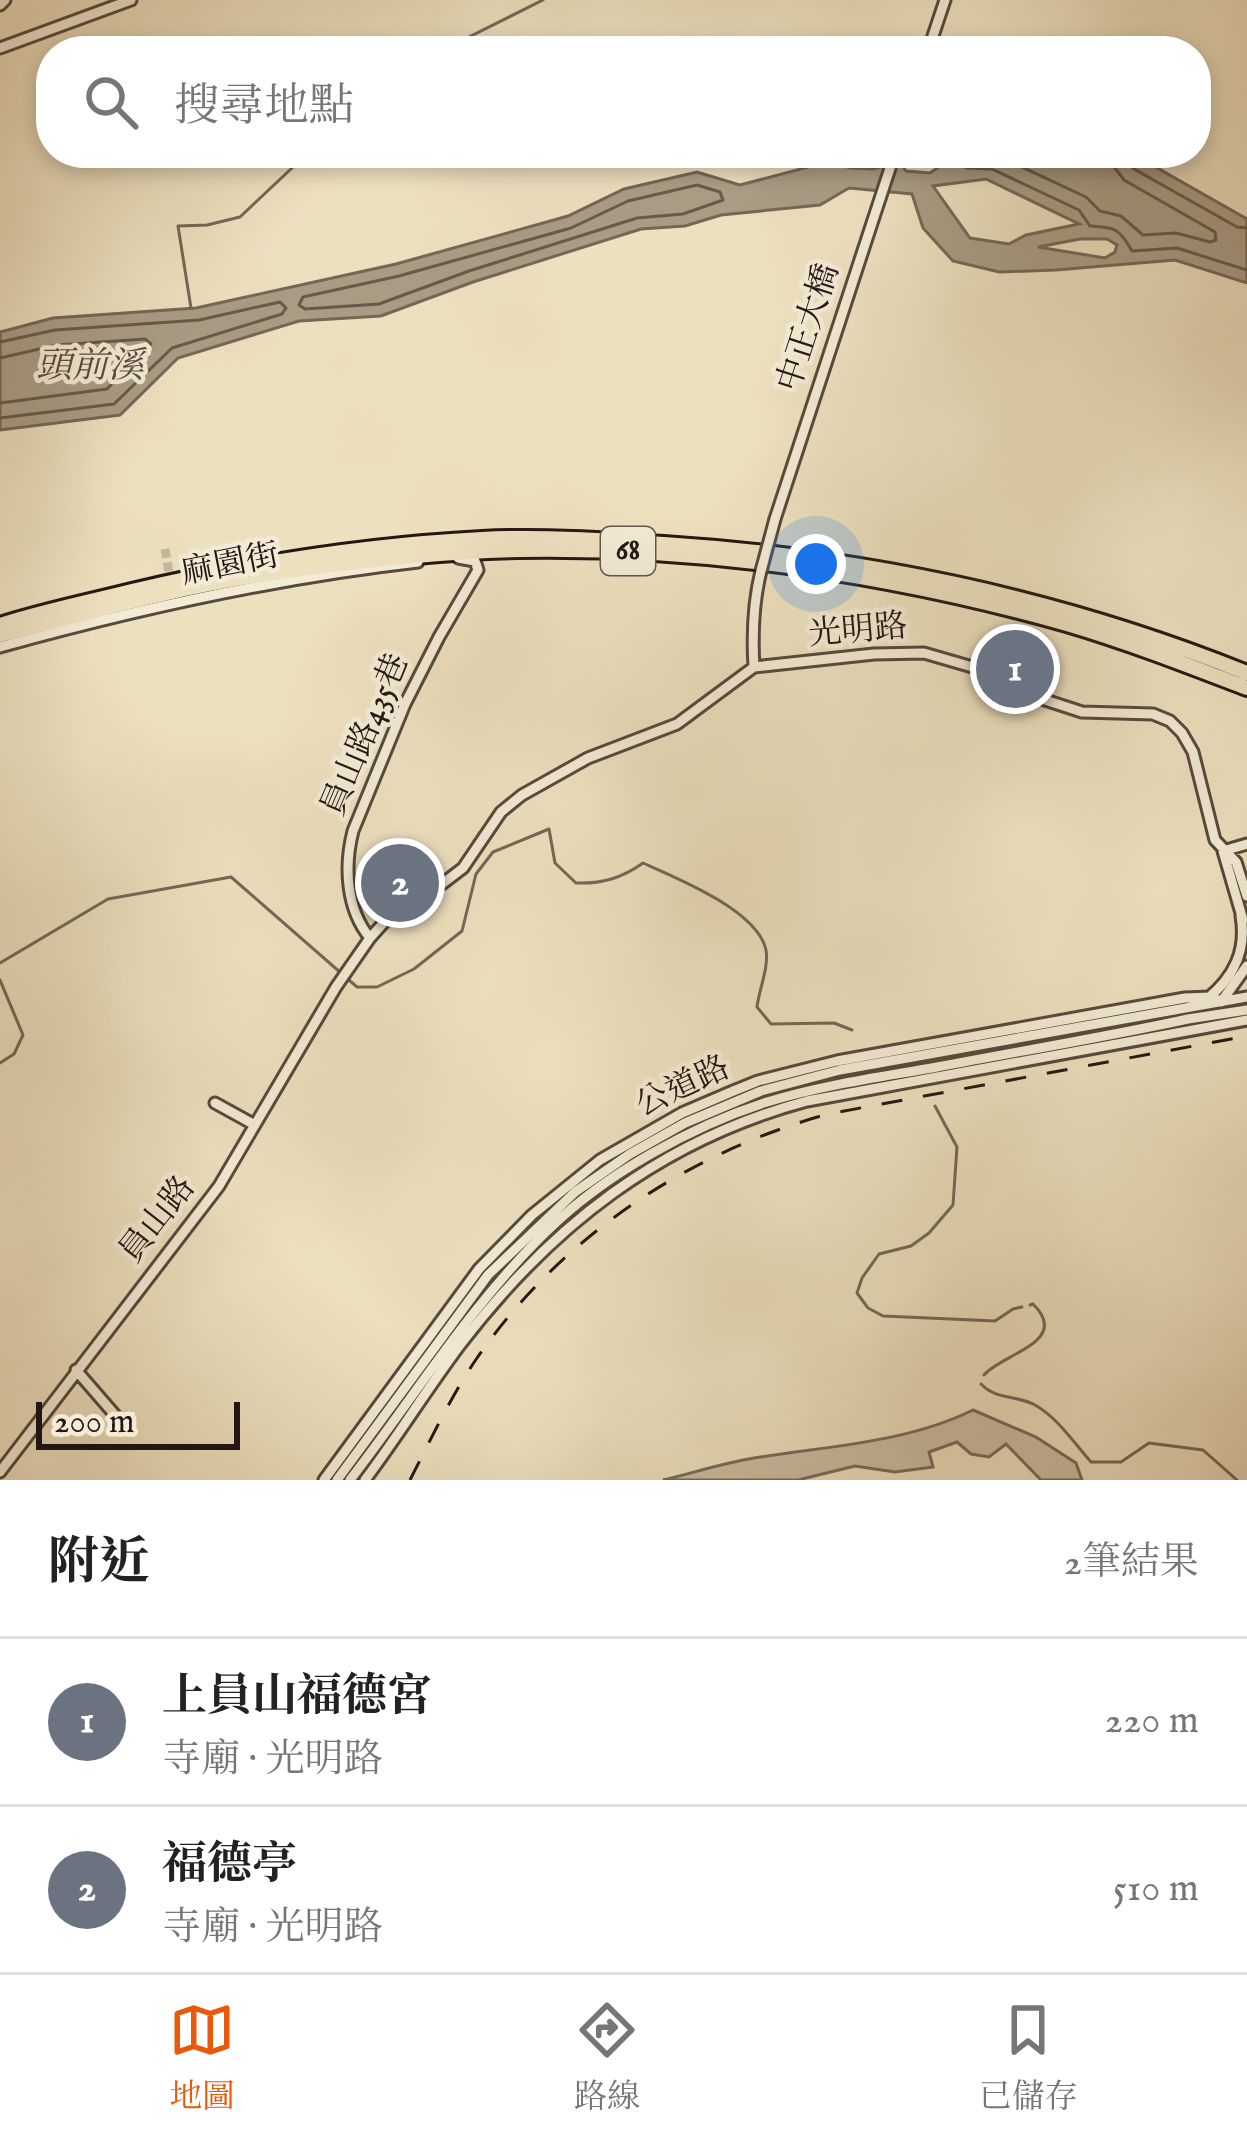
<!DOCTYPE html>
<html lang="zh-TW">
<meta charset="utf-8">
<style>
:root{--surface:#fff;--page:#f6f6f6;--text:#222;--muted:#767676;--line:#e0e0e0;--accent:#ea580c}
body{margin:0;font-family:"IM FELL English","Noto Serif TC",serif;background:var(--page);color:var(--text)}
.scale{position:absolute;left:36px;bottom:30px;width:204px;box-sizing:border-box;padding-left:12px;border:6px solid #241713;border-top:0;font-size:33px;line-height:42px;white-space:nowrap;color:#241713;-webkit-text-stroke:9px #f3ebd5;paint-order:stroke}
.you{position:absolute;left:816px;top:564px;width:42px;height:42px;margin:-30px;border:9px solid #fff;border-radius:50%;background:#1a73e8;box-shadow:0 0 0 18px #1a73e833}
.badge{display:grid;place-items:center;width:78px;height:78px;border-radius:50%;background:var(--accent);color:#fff;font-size:39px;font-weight:700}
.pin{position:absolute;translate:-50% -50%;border:6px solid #fff;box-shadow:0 3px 12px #0006}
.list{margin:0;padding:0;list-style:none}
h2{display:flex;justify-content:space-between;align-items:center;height:156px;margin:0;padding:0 48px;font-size:51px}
h2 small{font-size:39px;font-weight:400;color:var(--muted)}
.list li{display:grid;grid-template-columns:78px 1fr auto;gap:36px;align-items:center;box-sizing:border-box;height:168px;padding:0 48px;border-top:3px solid var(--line)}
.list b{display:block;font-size:45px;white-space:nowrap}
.list p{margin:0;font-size:39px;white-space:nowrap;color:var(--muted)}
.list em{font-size:39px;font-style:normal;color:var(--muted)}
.icon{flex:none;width:66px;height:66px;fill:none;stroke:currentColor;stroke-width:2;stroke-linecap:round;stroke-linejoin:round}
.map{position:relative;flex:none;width:1247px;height:1480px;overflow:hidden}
.search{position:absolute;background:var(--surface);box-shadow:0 6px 18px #0003;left:36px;right:36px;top:36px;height:132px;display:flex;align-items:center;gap:30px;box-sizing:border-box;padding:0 42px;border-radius:48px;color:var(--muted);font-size:45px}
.sheet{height:492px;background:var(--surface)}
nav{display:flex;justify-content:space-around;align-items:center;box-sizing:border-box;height:168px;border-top:3px solid var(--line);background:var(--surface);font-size:33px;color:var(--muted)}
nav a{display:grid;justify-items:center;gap:6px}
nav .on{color:var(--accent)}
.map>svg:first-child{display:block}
</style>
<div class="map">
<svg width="1247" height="1480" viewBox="0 0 1247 1480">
<rect width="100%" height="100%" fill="#ede0bf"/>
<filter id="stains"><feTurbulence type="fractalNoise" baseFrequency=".00167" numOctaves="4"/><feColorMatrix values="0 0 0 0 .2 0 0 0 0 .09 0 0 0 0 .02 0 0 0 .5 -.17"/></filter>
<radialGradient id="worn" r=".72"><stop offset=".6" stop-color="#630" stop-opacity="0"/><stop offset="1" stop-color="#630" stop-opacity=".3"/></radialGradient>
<path fill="#cbbea2" stroke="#786a5a" stroke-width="3" d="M 973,1410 L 1036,1437 L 1076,1463 L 1082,1480 L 1041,1480 L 1006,1444 L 989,1457 L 971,1454 L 957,1442 L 929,1452 L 933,1467 L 895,1472 L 855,1466 L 798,1480 L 663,1480 C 693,1473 723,1463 754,1458 C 827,1446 906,1443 973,1410 Z"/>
<path fill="#a99c85" stroke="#746757" stroke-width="3" fill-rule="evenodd" d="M 959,153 L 1131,153 L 1247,219 L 1247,283 L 1175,260 L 1056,270 L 999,272 L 953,261 L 923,228 L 912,194 L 849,188 L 820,205 L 721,215 L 685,226 L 641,229 L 473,282 L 381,316 L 299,321 L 178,358 L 120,415 L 0,430 L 0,332 L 53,318 L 196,308 L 396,264 L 568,216 L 624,189 L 697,172 L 740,185 L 827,162 L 851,168 L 873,169 L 900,162 L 906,171 L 930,173 ZM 986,179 L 1079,224 L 1026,235 L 1009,244 L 970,238 L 933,186 ZM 1080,239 L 1107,239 L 1117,245 L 1115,252 L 1105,258 L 1038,247 Z"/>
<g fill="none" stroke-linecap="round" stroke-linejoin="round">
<path stroke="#665a4c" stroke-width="3" d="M 964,153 L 963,164 L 966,168 L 992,169 L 1079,210 L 1090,226 C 1116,228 1119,228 1132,251 L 1177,248 L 1247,270
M 992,153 L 1086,197 L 1100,211 L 1121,216 L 1143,235 L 1176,233 L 1210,242 L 1216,240 L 1215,232 L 1124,180 L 1115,168 L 1112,153
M 1127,153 L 1128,162 L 1134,169 L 1237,227 L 1247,228
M 697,185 L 720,192 L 723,200 L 683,214 L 637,218 L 469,271 L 379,304 L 305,309 L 299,305 L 303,297 L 399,276 L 571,228 L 628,201 Z
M 0,342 L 55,330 L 199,320 L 280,302 L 286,308 L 282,314 L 172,348 L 114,404 L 0,418
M 0,358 L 57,345 L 145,339 L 151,344 L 107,389 L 0,403
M 97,360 L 103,365 L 98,372 L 43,379 L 37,374 L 41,368 L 60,362 Z"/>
<path stroke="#746757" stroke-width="3" d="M 441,51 L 543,0
M 191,308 L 178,226 L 207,225 L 240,217 L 293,167 L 314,153
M 0,963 L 108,899 L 231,877 L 357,987 L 377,987 L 414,969 L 462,931 L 476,874 L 493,852 L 549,829 L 555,863 L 576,883 C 602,884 622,878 643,863 C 677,878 758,911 766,950 C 769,968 759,989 757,1007 L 771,1024 L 834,1023 L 852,1030
M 0,980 L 23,1035 L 14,1054 L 0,1063
M 935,1106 L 957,1147 L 953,1205 L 929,1233 L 911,1246 L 879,1254 L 862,1278 L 857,1293 L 868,1308 L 883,1316 L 995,1321 L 1013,1309 L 1022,1307
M 984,1375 C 1001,1354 1072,1342 1033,1304 L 1030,1305
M 981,1384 C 996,1400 1017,1395 1035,1405 C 1058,1418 1074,1443 1091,1462 L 1121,1462 L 1149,1443 L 1203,1450 L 1237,1480"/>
<path stroke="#c5b89d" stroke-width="9" stroke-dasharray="9 4.5" stroke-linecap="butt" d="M 165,549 L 171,585"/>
<defs>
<path id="minor" d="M 0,5 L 5,0
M 0,48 L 131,0
M 928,51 L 945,0
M 775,519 L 895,153
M 0,647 C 137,609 276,578 418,562
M 754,667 C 752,634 753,603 761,571
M 1223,851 L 1243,920
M 1223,851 L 1247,844
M 370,938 C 346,909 344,866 353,831 L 405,704 L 439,637 L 478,570 L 475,561 L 458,558
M 1207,999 C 1234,977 1247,951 1241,916
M 1221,1002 L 1247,966
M 215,1103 L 255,1125
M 76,1370 L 115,1415
M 0,1472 L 219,1186 L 336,987 L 370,938 L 396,909 L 442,884 L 463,868 L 501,812 L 522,795 L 588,758 L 677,724 L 754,667 L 874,654 L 924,653 L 993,673 L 1042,699 L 1082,712 L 1153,714 L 1170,721 L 1182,733 L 1193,752 L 1215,840 L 1236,862 L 1247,896
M 324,1480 L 479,1269 L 532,1215 L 600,1160 L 682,1113 L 731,1092 L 758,1081 L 837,1061 L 1185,998 L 1210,997 L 1222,1001
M 337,1480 L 488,1275 L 575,1192 L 630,1154 L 685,1123 L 761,1091 L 840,1070 L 1247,997
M 350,1480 C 415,1396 471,1304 548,1230 C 605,1174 692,1126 767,1102 C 822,1085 881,1077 937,1067 C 1021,1051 1105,1037 1188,1019 L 1247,1010
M 365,1480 C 398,1436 427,1389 460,1345 C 551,1226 661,1140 807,1101 L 1247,1020"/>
<path id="highway" d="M 0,625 C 43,611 88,602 132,591 C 246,564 365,545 482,539 C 541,536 605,540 664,544 C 864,557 1061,598 1247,673
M 0,635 C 96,610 194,583 293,570 C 367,560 444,551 519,550 C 704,547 889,574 1067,624 C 1128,642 1187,665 1247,688"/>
</defs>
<use href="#minor" stroke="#56493e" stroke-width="15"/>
<use href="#highway" stroke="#241713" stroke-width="20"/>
<use href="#minor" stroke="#f3ebd5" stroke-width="9"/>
<use href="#highway" stroke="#ede0bf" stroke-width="14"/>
<path stroke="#241713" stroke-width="3" stroke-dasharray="21 21" stroke-linecap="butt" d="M 410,1480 C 431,1439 451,1396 477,1358 C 561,1237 687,1153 828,1114 L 1247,1036"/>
<defs>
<path id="minor-bridge" d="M 761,571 L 775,519"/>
</defs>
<use href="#minor-bridge" stroke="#56493e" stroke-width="15" stroke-linecap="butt"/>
<use href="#minor-bridge" stroke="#f3ebd5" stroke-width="9"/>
</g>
<g text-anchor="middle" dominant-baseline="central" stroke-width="9" stroke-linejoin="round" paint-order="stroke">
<rect fill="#f3ebd5" stroke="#62574d" stroke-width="3" x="601" y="527" width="54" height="48" rx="9"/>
<g font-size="30" font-weight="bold" fill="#241713">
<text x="628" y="551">68</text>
</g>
<g font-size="33" fill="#241713" stroke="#f3ebd5">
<text transform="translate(809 328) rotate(-72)">中正大橋</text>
<text transform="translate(230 565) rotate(-11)">麻園街</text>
<text transform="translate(858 631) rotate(-5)">光明路</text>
<text transform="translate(366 735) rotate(-67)">員山路435巷</text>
<text transform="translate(683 1087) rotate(-25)">公道路</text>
<text transform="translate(158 1220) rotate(-52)">員山路</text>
</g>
<g font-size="36" font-style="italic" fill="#594c41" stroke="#f3ebd5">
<text x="90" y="367">頭前溪</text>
</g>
</g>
<rect width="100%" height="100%" filter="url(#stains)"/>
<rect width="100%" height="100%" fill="url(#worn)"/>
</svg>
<div class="scale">200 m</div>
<div class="you"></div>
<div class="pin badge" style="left:1015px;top:669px;background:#6b7280">1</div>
<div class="pin badge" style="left:400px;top:883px;background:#6b7280">2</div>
<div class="search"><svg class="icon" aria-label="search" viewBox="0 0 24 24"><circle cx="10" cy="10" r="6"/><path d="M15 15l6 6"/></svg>搜尋地點</div>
</div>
<section class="sheet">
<h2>附近<small>2筆結果</small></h2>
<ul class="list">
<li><span class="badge" style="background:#6b7280">1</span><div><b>上員山福德宮</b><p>寺廟 · 光明路</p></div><em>220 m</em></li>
<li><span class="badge" style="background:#6b7280">2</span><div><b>福德亭</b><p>寺廟 · 光明路</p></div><em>510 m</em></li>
</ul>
</section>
<nav>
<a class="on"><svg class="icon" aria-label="map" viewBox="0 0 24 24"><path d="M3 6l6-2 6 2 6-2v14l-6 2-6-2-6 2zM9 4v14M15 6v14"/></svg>地圖</a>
<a><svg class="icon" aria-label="directions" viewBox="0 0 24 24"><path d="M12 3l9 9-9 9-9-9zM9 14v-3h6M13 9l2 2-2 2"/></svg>路線</a>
<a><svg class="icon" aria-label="saved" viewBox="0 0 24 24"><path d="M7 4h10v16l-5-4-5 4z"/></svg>已儲存</a>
</nav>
